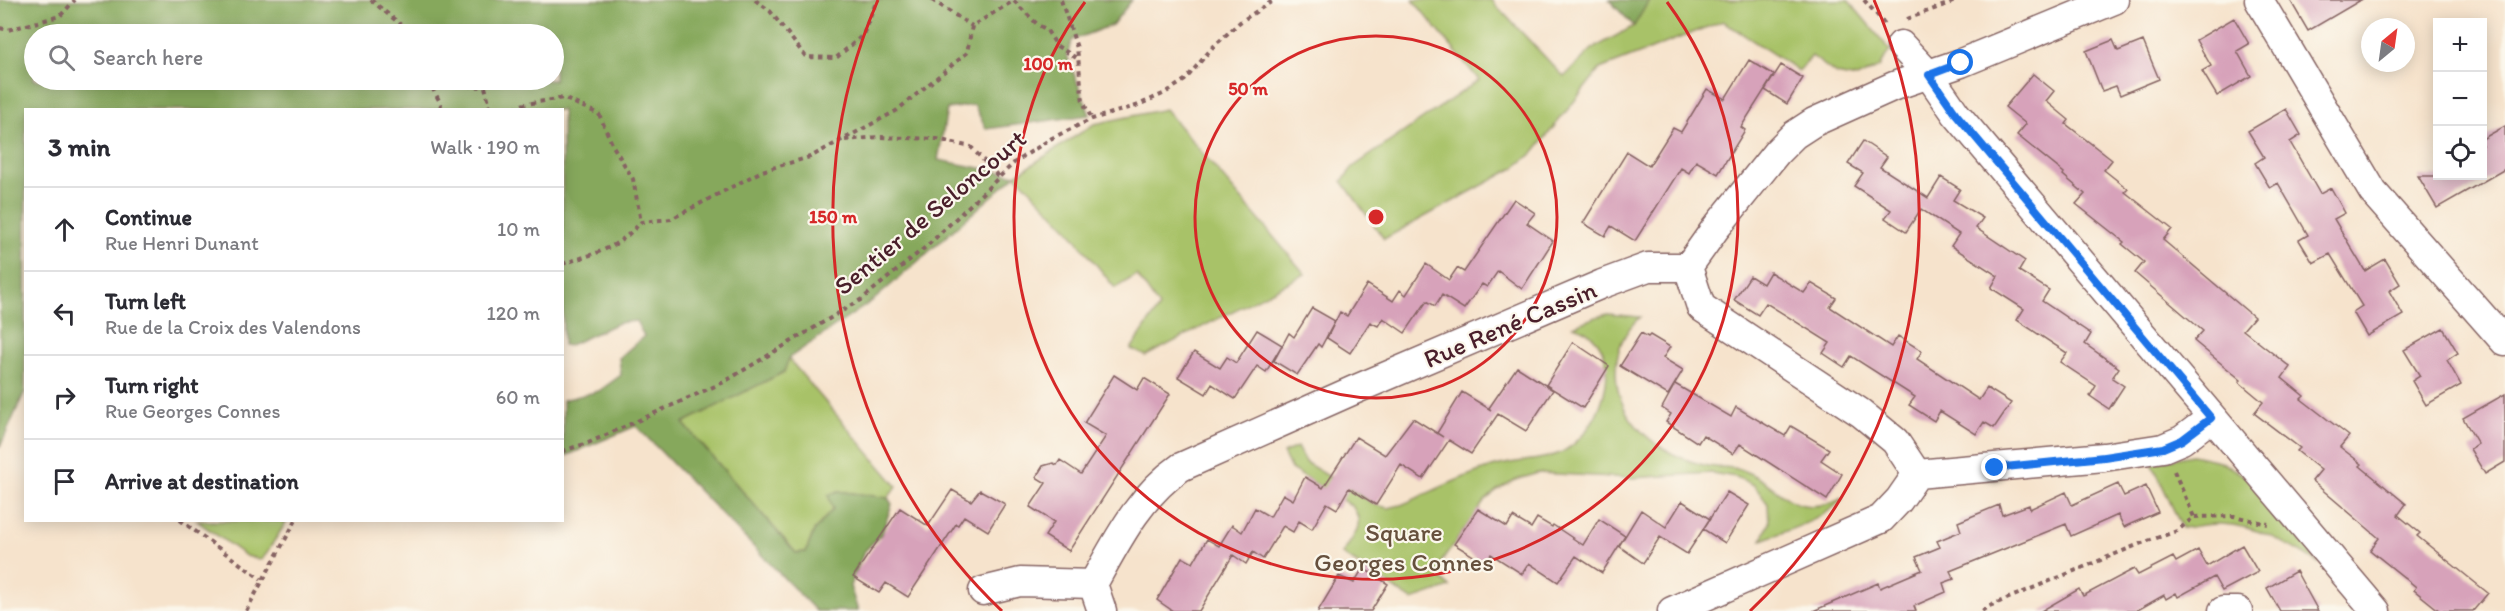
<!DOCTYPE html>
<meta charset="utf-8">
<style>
:root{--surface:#fff;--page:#f7f7f7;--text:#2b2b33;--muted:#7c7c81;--line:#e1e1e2}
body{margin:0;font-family:Itim,sans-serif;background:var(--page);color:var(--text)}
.controls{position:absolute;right:18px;top:18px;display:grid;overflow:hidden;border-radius:0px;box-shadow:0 3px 15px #0003}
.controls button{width:54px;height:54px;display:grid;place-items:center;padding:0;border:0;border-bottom:2px solid var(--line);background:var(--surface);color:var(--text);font:30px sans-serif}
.compass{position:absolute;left:2361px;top:18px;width:54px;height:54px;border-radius:50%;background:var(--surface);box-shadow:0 3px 15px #0003;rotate:29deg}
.stop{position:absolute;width:18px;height:18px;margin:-14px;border:4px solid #1a73e8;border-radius:50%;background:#fff}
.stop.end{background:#1a73e8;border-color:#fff;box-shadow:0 2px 6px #0008}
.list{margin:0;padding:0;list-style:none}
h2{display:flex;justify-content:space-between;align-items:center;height:78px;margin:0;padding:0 24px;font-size:26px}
h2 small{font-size:20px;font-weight:400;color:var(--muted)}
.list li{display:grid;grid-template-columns:39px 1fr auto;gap:18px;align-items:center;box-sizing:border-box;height:84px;padding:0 24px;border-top:2px solid var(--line)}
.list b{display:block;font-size:22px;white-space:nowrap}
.list p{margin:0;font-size:20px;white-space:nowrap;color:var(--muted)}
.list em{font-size:20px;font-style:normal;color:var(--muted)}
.icon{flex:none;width:33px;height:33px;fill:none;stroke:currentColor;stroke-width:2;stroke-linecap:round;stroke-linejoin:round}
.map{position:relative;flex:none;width:2505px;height:611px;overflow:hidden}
.search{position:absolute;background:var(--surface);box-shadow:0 3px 15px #0003;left:24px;top:24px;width:540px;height:66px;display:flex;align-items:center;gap:15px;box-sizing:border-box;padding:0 21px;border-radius:33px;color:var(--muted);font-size:22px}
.panel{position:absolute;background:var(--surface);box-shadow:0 3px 15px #0003;left:24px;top:108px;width:540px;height:414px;border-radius:0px}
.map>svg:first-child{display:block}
</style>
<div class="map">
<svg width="2505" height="611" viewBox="0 0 2505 611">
<rect width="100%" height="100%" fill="#fbf7ec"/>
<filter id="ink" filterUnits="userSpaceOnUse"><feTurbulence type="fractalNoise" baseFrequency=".0167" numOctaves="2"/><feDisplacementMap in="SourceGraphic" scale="12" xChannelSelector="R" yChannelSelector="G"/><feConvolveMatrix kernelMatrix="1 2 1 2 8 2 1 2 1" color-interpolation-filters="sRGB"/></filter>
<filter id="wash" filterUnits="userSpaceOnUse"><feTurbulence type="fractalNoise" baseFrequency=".008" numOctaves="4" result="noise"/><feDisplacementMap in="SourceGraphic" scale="24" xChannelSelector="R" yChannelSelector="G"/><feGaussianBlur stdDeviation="1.35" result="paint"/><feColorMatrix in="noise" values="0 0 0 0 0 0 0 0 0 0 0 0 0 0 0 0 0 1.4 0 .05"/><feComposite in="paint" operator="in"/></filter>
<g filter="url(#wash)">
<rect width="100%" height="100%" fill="#f6e3cc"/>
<path fill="#a8c268" stroke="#79704a" stroke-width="1.5" d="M 1413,0 L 1491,0 L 1564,77 L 1592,49 L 1634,26 L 1649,0 L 1848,0 L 1890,50 L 1879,67 L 1857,78 L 1836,74 L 1812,56 L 1799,71 L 1723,21 L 1600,69 L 1533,153 L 1514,168 L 1384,239 L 1342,181 L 1353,167 L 1479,80 Z
M 1165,109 L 1305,274 L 1146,356 L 1131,349 L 1159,307 L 1137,275 L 1115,288 L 1067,228 L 1016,175 L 1094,124 Z
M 1608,314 L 1640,317 C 1623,332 1616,350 1616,373 C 1617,424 1662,456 1708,466 C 1720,468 1733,466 1744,471 C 1784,485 1789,522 1843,498 C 1824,521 1789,529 1762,540 L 1769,523 L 1768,504 L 1754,485 L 1736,477 L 1711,473 L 1631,478 L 1538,473 L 1513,481 L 1497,490 L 1484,502 L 1442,561 L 1439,572 L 1440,578 L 1450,587 L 1412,600 L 1342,554 C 1352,538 1367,525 1352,506 L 1291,469 L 1283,453 L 1297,447 L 1305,462 L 1376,505 L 1388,508 L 1401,505 C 1430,493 1459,477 1489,468 C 1511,460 1544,462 1564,451 C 1605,428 1631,342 1573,326 L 1596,317 Z
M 788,358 L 897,486 L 888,498 L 838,491 L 829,495 L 833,509 L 814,531 L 806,552 L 796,553 L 683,423 L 784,372 Z
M 2192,455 L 2220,461 L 2250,479 L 2319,564 C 2288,544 2257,525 2220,524 C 2207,523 2194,527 2182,528 L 2152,463 Z
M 197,521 L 287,521 L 262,560 L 246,556 Z"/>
<path fill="#86a85c" stroke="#686444" stroke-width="1.5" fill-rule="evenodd" d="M 0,0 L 1132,0 L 1112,25 L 1072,40 L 1067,56 L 1090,115 L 986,129 L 974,105 L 947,109 L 938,160 L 1016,175 L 875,299 L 789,358 L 784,372 L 683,423 L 796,553 L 806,552 L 814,531 L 833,509 L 828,495 L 838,491 L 888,498 L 892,504 L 882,533 L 864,552 L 850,586 L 858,611 L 816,611 L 636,426 L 563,457 L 563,400 L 599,391 L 621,375 L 619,358 L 644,336 L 636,321 L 618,323 L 568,346 L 563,345 L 562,110 L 26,110 L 25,391 L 0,447 ZM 34,34 L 554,34 L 554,80 L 34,80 Z
M 1609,0 L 1649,0 L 1634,26 Z"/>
<g id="blocks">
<path fill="#d7a2ba" d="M 2290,0 L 2361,0 L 2308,31 Z
M 2234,18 L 2249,44 L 2237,51 L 2251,76 L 2217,96 L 2202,71 L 2211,66 L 2196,40 Z
M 2113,40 L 2118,51 L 2143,41 L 2159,79 L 2120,95 L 2116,86 L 2102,91 L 2086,51 Z
M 1749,60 L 1774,75 L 1741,127 L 1745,130 L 1718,174 L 1696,161 L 1689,173 L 1681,168 L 1635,241 L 1611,226 L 1605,236 L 1583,223 L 1627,152 L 1649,166 L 1673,128 L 1681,132 L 1707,89 L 1725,99 Z
M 1781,65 L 1803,78 L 1787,104 L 1765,90 Z
M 2033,74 L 2054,91 L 2046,101 L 2069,120 L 2066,124 L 2112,160 L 2104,170 L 2128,189 L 2125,192 L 2172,229 L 2163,240 L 2254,317 L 2243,330 L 2290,367 L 2282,378 L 2304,396 L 2301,399 L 2349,436 L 2340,447 L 2362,464 L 2360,466 L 2406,504 L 2398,515 L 2420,533 L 2417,536 L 2488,593 L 2473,611 L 2440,611 L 2414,590 L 2416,587 L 2370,550 L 2379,538 L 2312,481 L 2321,470 L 2297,451 L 2300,448 L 2254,413 L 2263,402 L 2239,382 L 2241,380 L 2194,341 L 2203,331 L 2135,273 L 2144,262 L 2122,244 L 2124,242 L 2076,204 L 2085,194 L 2063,175 L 2064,173 L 2017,135 L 2026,124 L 2005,107 Z
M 2286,109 L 2301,135 L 2290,142 L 2320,194 L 2331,188 L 2345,213 L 2334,219 L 2365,271 L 2385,259 L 2400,284 L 2389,291 L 2403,315 L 2367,336 L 2353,312 L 2362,306 L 2330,254 L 2313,263 L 2299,240 L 2308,235 L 2278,183 L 2270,188 L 2255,163 L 2264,157 L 2248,131 Z
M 2505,126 L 2505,169 L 2437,208 L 2418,176 L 2482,176 L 2482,139 Z
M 1863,141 L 1887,157 L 1880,167 L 1928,198 L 1941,177 L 1960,189 L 1953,200 L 1983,218 L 1976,228 L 2025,261 L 2019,271 L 2049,290 L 2042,301 L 2091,334 L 2085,344 L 2119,368 L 2112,378 L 2124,386 L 2109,409 L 2090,396 L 2096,386 L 2060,362 L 2067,353 L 2017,320 L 2024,309 L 1991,288 L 1998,276 L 1951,246 L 1959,234 L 1921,209 L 1906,232 L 1885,218 L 1891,210 L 1854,186 L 1863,173 L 1848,164 Z
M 1514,199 L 1535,213 L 1527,223 L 1553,241 L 1522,289 L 1498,271 L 1487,287 L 1482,284 L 1464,309 L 1442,295 L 1435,306 L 1427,301 L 1405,333 L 1383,318 L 1378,326 L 1370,322 L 1350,353 L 1327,338 L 1340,312 L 1347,316 L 1367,284 L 1393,301 L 1400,290 L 1406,295 L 1426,264 L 1449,280 L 1457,268 L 1464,272 Z
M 1770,272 L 1804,293 L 1811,283 L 1836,298 L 1830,307 L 1891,347 L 1898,336 L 1922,351 L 1917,359 L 1979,400 L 1987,388 L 2011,403 L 1994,428 L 1984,422 L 1976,434 L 1940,411 L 1934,421 L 1909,405 L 1915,397 L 1851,356 L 1844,367 L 1823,353 L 1830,343 L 1766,303 L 1758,315 L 1734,300 L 1750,276 L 1763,284 Z
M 1312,308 L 1335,321 L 1321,347 L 1318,344 L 1297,375 L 1274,361 L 1289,333 L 1294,337 Z
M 2443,328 L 2458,353 L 2447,360 L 2461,385 L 2426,405 L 2412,381 L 2420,376 L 2404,350 Z
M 1257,330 L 1282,345 L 1266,372 L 1257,366 L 1235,399 L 1212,384 L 1206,394 L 1178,377 L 1194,352 L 1220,368 L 1227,357 L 1236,363 Z
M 1641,333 L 1648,337 L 1650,335 L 1670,347 L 1663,358 L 1683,370 L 1668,395 L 1620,366 Z
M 1573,342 L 1609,366 L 1583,408 L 1546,385 Z
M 1517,367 L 1553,390 L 1526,431 L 1498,414 L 1471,454 L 1449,440 L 1423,479 L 1401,465 L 1376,505 L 1349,488 L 1337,509 L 1327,503 L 1312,529 L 1299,521 L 1293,532 L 1283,526 L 1263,559 L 1253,552 L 1246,564 L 1233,555 L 1199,611 L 1173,611 L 1157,600 L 1182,557 L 1193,563 L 1207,539 L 1219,546 L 1232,525 L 1242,532 L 1255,508 L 1270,517 L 1283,494 L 1293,500 L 1305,477 L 1323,488 L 1356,437 L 1385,455 L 1413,418 L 1443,437 L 1437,433 L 1462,392 L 1491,410 L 1489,408 Z
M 1114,375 L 1137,390 L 1144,378 L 1170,394 L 1069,551 L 1045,536 L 1054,522 L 1030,507 L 1046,483 L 1036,477 L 1043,466 L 1053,463 L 1057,465 L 1060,460 L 1081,474 L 1106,436 L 1084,423 Z
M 1675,384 L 1731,417 L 1736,407 L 1785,436 L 1791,426 L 1829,449 L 1821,460 L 1842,474 L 1827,500 L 1740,444 L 1733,454 L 1703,435 L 1698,443 L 1666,422 L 1671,414 L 1662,408 Z
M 2505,394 L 2505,462 L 2485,474 L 2470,449 L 2478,444 L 2463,418 Z
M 2118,484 L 2124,496 L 2146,486 L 2158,512 L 2124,527 L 2118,515 L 2071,536 L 2066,524 L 1950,571 L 1954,579 L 1943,583 L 1946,592 L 1914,606 L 1916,611 L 1813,611 L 1878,583 L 1880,588 L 1922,570 L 1916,557 L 1940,547 L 1937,541 L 1961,531 L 1958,522 L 1999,505 L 2002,515 L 2029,505 L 2030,509 L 2066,492 L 2072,505 Z
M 952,490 L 971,501 L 980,490 L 1005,504 L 988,531 L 964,516 L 958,525 L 956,524 L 908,597 L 886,583 L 879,593 L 853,577 L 900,508 L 928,526 Z
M 1727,492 L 1749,505 L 1725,543 L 1703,529 Z
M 1682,501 L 1710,519 L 1687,554 L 1660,537 L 1643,563 L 1619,546 L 1641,510 L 1666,527 Z
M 1478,509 L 1507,527 L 1513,517 L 1531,528 L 1537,518 L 1552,527 L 1553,525 L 1583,545 L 1599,519 L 1625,536 L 1602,573 L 1576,556 L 1558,582 L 1529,563 L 1522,574 L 1491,554 L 1486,564 L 1454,544 Z
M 2242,545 L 2258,572 L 2222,591 L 2214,577 L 2178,597 L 2176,593 L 2166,599 L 2164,595 L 2136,611 L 2041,611 L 2079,589 L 2083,596 L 2134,569 L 2138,575 L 2173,557 L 2176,562 L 2198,550 L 2207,566 Z
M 1363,568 L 1388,584 L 1371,611 L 1318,611 L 1339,576 L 1354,583 Z
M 2296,571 L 2318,611 L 2280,611 L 2267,588 Z"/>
</g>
</g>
<g filter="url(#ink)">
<use href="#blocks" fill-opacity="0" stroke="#866463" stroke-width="1.5"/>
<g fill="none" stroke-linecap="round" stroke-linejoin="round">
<defs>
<path id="minor" d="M 2259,0 L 2373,192 L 2505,342
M 1901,45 L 1929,75 L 1956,114 L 2376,611
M 1688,267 L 1701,307 L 1861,413 L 1895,441 L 1917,474
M 1093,584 C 1117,541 1139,496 1181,467 L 1354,390 L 1602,284 L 1648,267 L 1688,267 L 1715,229 L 1777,152 L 1794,135 L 1814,122 L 1894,86 L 1961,63 L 2114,0
M 1093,584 L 1102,611
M 983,591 L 1020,582 L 1093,584
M 1672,611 L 1881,519 L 1899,500 L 1917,474 L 2104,457 L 2163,448 L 2182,440 L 2211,418
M 2223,611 L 2238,611"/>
</defs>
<use href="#minor" stroke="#866463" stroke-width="31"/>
<path stroke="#866463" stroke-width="4" stroke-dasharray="4.5 4.5" stroke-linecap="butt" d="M 371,0 L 400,24 L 406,34
M 755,0 L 770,11 L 806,57 L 836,58 L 863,35 L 877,0
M 932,0 L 972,26
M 1061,0 L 1077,48 L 1083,102 L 1092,119
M 1864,0 L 1885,24
M 1014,1 L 1038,25 L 1046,29 L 1057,46 L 1078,59
M 1907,19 L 1958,0
M 0,28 L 8,30 L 60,16 L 75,0
M 428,80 L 441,104 L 440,110
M 431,84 L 485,87 L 491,110
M 515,110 L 520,105 L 563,98 L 599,114 L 613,146 L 633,179 L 641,222
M 845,140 L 878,137 L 937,139 L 971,147 L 999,177
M 562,264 C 596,253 616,250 641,222 L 671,219 L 762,171 L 810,157 L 896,111 L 967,53 L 972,26 L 1015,0
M 562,451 L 588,443 L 724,382 L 862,299 L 928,245 L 1015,162 L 1052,138 L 1092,119 L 1136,106 L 1165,93 L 1185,80 L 1212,48 L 1240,22 L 1274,0
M 2174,471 L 2194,517
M 180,520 L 261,579
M 246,611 L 296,520
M 1982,611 L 1987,607 L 2142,543 L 2177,531 L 2194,517 L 2234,516 L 2268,524"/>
<use href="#minor" stroke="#fff" stroke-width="28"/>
</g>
</g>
<g fill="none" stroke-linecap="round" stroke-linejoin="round" filter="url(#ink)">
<path stroke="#1a73e8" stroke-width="8" d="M 1961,63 L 1929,75 L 1956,114 L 2211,418 L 2182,440 L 2163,448 L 2104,457 L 1995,468"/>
</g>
<g fill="none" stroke="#d62828" stroke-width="3">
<circle cx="1376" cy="217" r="181"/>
<path d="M1667 2A362 362 0 1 1 1085 2"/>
<path d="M1002 611A543 543 0 0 1 878 0M1874 0A543 543 0 0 1 1750 611"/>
</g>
<g text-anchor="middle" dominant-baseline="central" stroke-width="4.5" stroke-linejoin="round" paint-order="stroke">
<g font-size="26" fill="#4a1f2b" stroke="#fbf7ec">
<text transform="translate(930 212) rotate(-40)">Sentier de Seloncourt</text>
<text transform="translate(1510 324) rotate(-23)">Rue René Cassin</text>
</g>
<g font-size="26" fill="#66503d" stroke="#fbf7ec">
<text x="1404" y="532">Square<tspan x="1404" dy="30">Georges Connes</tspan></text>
</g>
</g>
<circle cx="1376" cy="217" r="9" fill="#d62828" stroke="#fbf7ec" stroke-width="3"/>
<g font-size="18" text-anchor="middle" font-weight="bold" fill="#d62828" stroke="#fbf7ec" stroke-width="4.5" stroke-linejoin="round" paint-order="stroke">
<text x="1048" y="70">100 m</text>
<text x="1248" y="95">50 m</text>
<text x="833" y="223">150 m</text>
</g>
</svg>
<div class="controls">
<button>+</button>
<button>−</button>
<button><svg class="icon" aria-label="locate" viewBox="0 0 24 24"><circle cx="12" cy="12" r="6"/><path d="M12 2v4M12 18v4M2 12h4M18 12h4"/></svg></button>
</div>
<svg class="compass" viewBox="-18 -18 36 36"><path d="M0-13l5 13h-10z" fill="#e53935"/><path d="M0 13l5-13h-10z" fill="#7c7c81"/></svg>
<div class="stop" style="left:1961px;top:63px"></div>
<div class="stop end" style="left:1995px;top:468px"></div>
<div class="search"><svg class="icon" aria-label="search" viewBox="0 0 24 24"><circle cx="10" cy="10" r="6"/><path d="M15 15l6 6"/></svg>Search here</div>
<section class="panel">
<h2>3 min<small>Walk · 190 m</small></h2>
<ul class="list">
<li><svg class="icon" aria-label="ahead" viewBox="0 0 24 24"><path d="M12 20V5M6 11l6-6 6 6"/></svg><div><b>Continue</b><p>Rue Henri Dunant</p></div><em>10 m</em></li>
<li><svg class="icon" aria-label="left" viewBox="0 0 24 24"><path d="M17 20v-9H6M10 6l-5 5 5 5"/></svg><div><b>Turn left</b><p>Rue de la Croix des Valendons</p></div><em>120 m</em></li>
<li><svg class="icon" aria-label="right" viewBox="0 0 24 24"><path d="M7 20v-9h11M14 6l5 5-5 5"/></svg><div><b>Turn right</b><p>Rue Georges Connes</p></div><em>60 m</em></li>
<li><svg class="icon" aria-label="arrive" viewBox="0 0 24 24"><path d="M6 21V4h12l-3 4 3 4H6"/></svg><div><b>Arrive at destination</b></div></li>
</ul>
</section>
</div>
